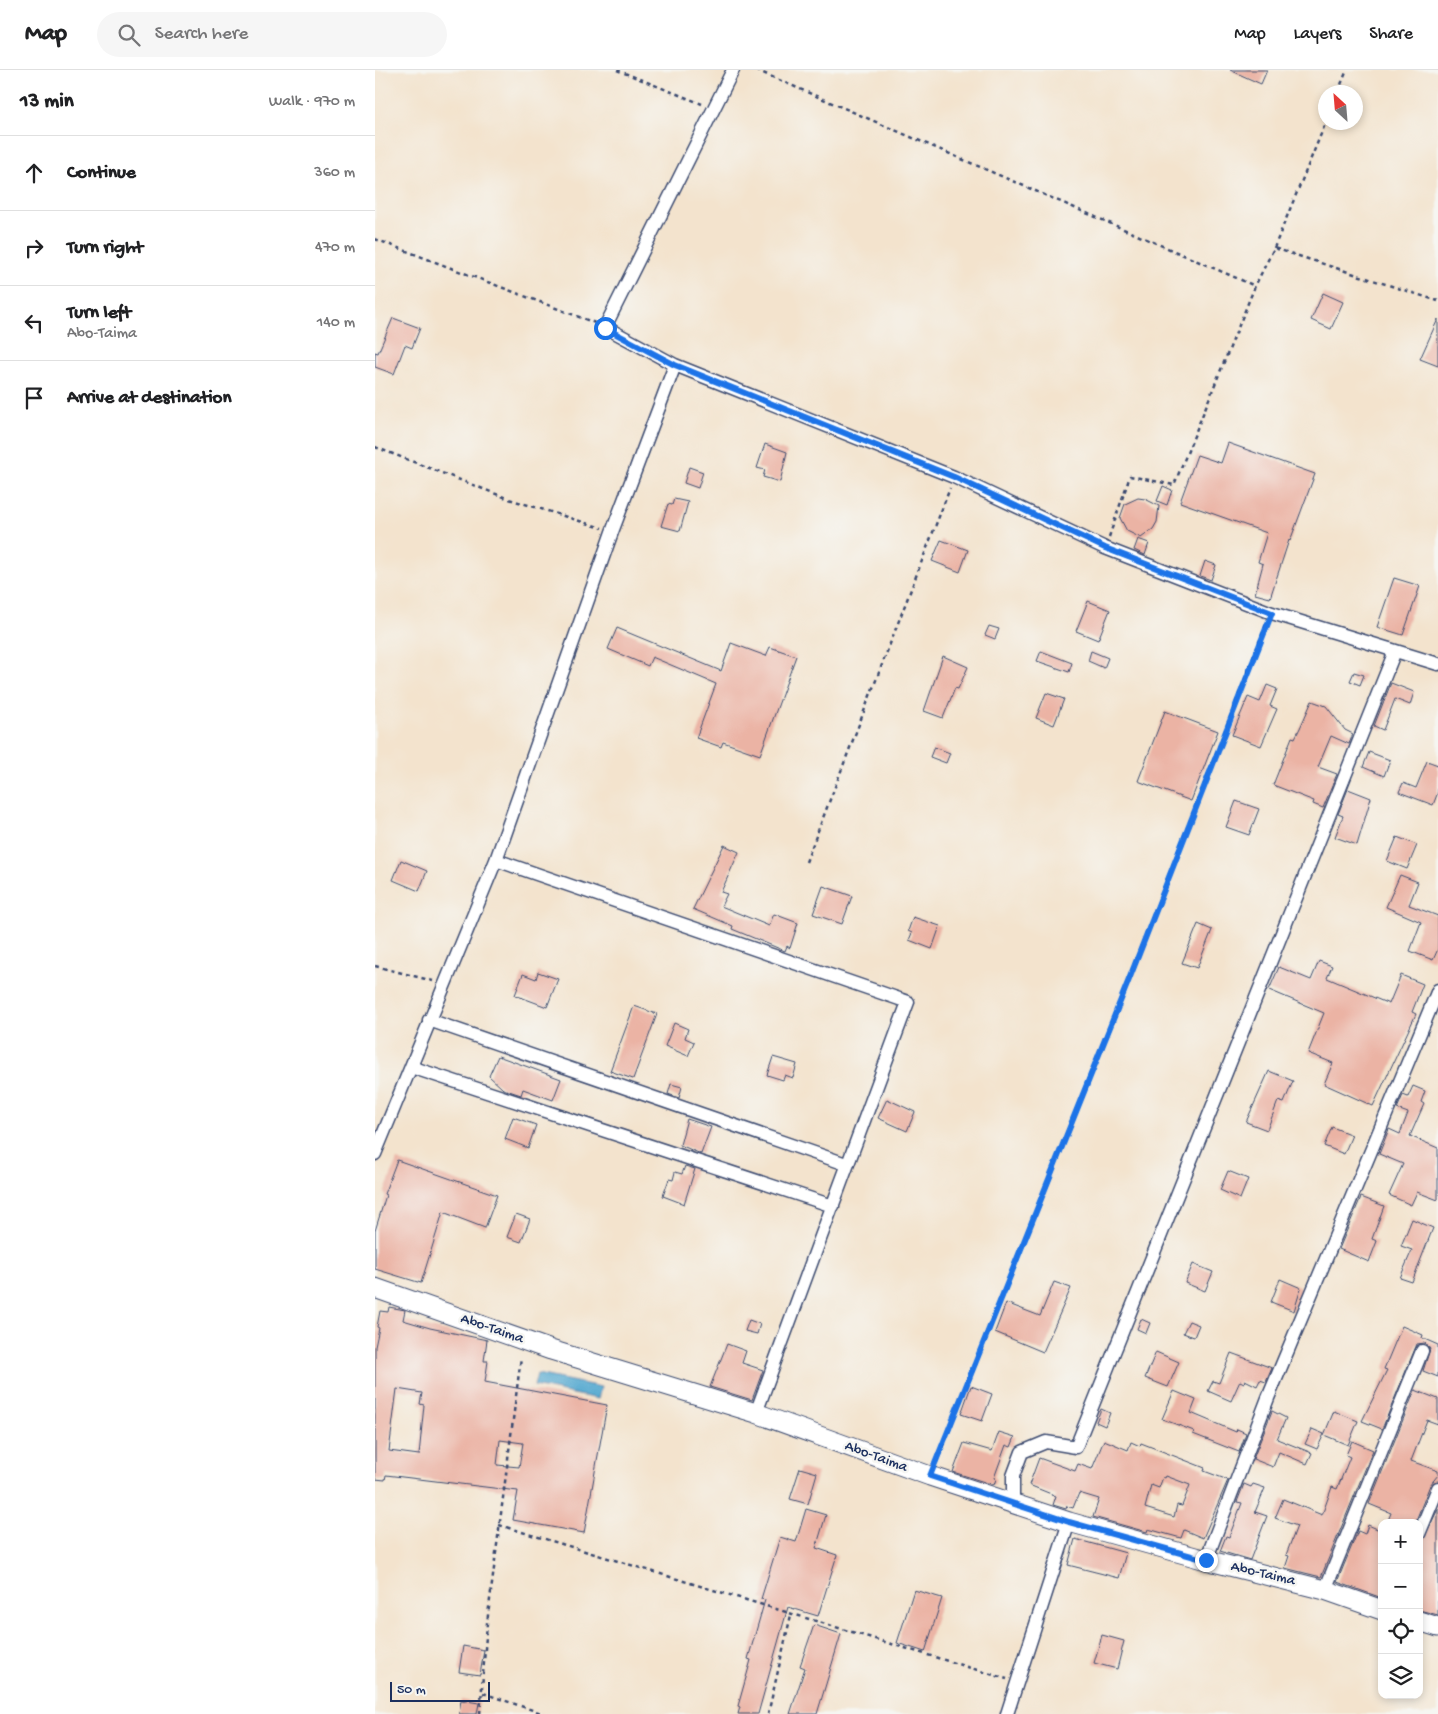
<!DOCTYPE html>
<meta charset="utf-8">
<style>
:root{--surface:#fff;--page:#f6f6f6;--text:#202124;--muted:#757577;--line:#e0e0e0}
body{margin:0;font-family:"Gochi Hand",sans-serif;background:var(--page);color:var(--text)}
.controls{position:absolute;right:15px;bottom:15px;display:grid;overflow:hidden;border-radius:10px;box-shadow:0 2px 8px #0003}
.controls button{width:45px;height:45px;display:grid;place-items:center;padding:0;border:0;border-bottom:1px solid var(--line);background:var(--surface);color:var(--text);font:25px sans-serif}
.compass{position:absolute;left:943px;top:15px;width:45px;height:45px;border-radius:50%;background:var(--surface);box-shadow:0 2px 8px #0003;rotate:334deg}
.scale{position:absolute;left:15px;bottom:12px;width:100px;box-sizing:border-box;padding-left:5px;border:2px solid #1b2f5e;border-top:0;font-size:14px;line-height:18px;white-space:nowrap;color:#1b2f5e;-webkit-text-stroke:4px #f6f6f2;paint-order:stroke}
.stop{position:absolute;width:15px;height:15px;margin:-11px;border:4px solid #1a73e8;border-radius:50%;background:#fff}
.stop.end{background:#1a73e8;border-color:#fff;box-shadow:0 1px 5px #0008}
.list{margin:0;padding:0;list-style:none}
h2{display:flex;justify-content:space-between;align-items:center;height:65px;margin:0;padding:0 20px;font-size:21px}
h2 small{font-size:16px;font-weight:400;color:var(--muted)}
.list li{display:grid;grid-template-columns:32px 1fr auto;gap:15px;align-items:center;box-sizing:border-box;height:75px;padding:0 20px;border-top:1px solid var(--line)}
.list b{display:block;font-size:19px;white-space:nowrap}
.list p{margin:0;font-size:16px;white-space:nowrap;color:var(--muted)}
.list em{font-size:16px;font-style:normal;color:var(--muted)}
.icon{flex:none;width:28px;height:28px;fill:none;stroke:currentColor;stroke-width:2;stroke-linecap:round;stroke-linejoin:round}
.map{position:relative;flex:none;width:1063px;height:1644px;overflow:hidden}
header{display:flex;align-items:center;gap:30px;box-sizing:border-box;height:70px;padding:0 25px;background:var(--surface);border-bottom:1px solid var(--line)}
header strong{font-size:24px}
nav{display:flex;gap:28px;margin-inline-start:auto;font-size:18px}
.search{width:350px;height:45px;background:var(--page);display:flex;align-items:center;gap:12px;box-sizing:border-box;padding:0 18px;border-radius:28px;color:var(--muted);font-size:19px}
main{display:flex}
aside{flex:1;background:var(--surface)}
.map>svg:first-child{display:block}
</style>
<header>
<strong>Map</strong>
<div class="search"><svg class="icon" aria-label="search" viewBox="0 0 24 24"><circle cx="10" cy="10" r="6"/><path d="M15 15l6 6"/></svg>Search here</div>
<nav><a>Map</a><a>Layers</a><a>Share</a></nav>
</header>
<main>
<aside>
<h2>13 min<small>Walk · 970 m</small></h2>
<ul class="list">
<li><svg class="icon" aria-label="ahead" viewBox="0 0 24 24"><path d="M12 20V5M6 11l6-6 6 6"/></svg><div><b>Continue</b></div><em>360 m</em></li>
<li><svg class="icon" aria-label="right" viewBox="0 0 24 24"><path d="M7 20v-9h11M14 6l5 5-5 5"/></svg><div><b>Turn right</b></div><em>470 m</em></li>
<li><svg class="icon" aria-label="left" viewBox="0 0 24 24"><path d="M17 20v-9H6M10 6l-5 5 5 5"/></svg><div><b>Turn left</b><p>Abo-Taima</p></div><em>140 m</em></li>
<li><svg class="icon" aria-label="arrive" viewBox="0 0 24 24"><path d="M6 21V4h12l-3 4 3 4H6"/></svg><div><b>Arrive at destination</b></div></li>
</ul>
</aside>
<div class="map">
<svg width="1063" height="1644" viewBox="0 0 1063 1644">
<rect width="100%" height="100%" fill="#f6f6f2"/>
<filter id="ink" filterUnits="userSpaceOnUse"><feTurbulence type="fractalNoise" baseFrequency=".02" numOctaves="2"/><feDisplacementMap in="SourceGraphic" scale="10" xChannelSelector="R" yChannelSelector="G"/><feConvolveMatrix kernelMatrix="1 2 1 2 8 2 1 2 1" color-interpolation-filters="sRGB"/></filter>
<filter id="wash" filterUnits="userSpaceOnUse"><feTurbulence type="fractalNoise" baseFrequency=".0096" numOctaves="4" result="noise"/><feDisplacementMap in="SourceGraphic" scale="20" xChannelSelector="R" yChannelSelector="G"/><feGaussianBlur stdDeviation="1.12" result="paint"/><feColorMatrix in="noise" values="0 0 0 0 0 0 0 0 0 0 0 0 0 0 0 0 0 1.4 0 .05"/><feComposite in="paint" operator="in"/></filter>
<g filter="url(#wash)">
<rect width="100%" height="100%" fill="#f3e3cd"/>
<path fill="#54a9d0" stroke="#386c97" d="M 162,1304 L 226,1317 L 223,1329 L 159,1316 Z"/>
<g id="blocks">
<path fill="#ebb3a4" fill-rule="evenodd" d="M 855,0 L 892,0 L 886,14 Z
M 948,223 L 968,232 L 956,259 L 936,250 Z
M 18,248 L 45,258 L 37,278 L 30,275 L 19,304 L 0,297 L 0,282 L 3,283 Z
M 1063,249 L 1063,296 L 1045,289 Z
M 853,373 L 940,404 L 915,471 L 914,470 L 895,528 L 880,524 L 888,494 L 883,492 L 892,463 L 805,432 L 822,385 L 846,393 Z
M 390,374 L 412,382 L 405,412 L 388,407 L 390,400 L 382,398 Z
M 314,397 L 328,402 L 323,418 L 309,413 Z
M 788,416 L 797,420 L 792,435 L 782,431 Z
M 763,428 L 770,429 L 784,436 L 782,452 L 778,459 L 766,468 L 752,461 L 745,448 L 750,434 Z
M 299,429 L 313,432 L 305,461 L 286,456 L 293,434 L 297,435 Z
M 763,469 L 774,473 L 770,485 L 759,480 Z
M 566,470 L 593,480 L 585,502 L 557,491 Z
M 830,491 L 841,495 L 836,510 L 825,506 Z
M 1019,508 L 1045,516 L 1028,565 L 1002,557 Z
M 713,531 L 735,540 L 723,570 L 701,561 Z
M 614,556 L 624,559 L 620,569 L 610,565 Z
M 242,558 L 346,601 L 356,573 L 391,586 L 395,577 L 421,586 L 385,685 L 348,672 L 346,677 L 321,668 L 341,614 L 277,587 L 273,596 L 233,579 Z
M 666,581 L 697,593 L 694,602 L 662,591 Z
M 716,581 L 733,588 L 729,598 L 713,591 Z
M 568,586 L 593,597 L 583,619 L 580,618 L 568,648 L 549,641 Z
M 979,602 L 989,605 L 985,615 L 975,611 Z
M 1016,613 L 1039,622 L 1035,635 L 1020,629 L 1008,660 L 999,656 Z
M 892,615 L 902,619 L 895,636 L 902,639 L 886,676 L 857,665 L 873,627 L 885,632 Z
M 671,623 L 689,629 L 679,655 L 661,648 Z
M 937,631 L 951,636 L 970,660 L 978,664 L 974,674 L 956,666 L 943,697 L 962,704 L 948,738 L 938,734 L 939,731 L 898,715 L 917,667 L 920,668 L 925,658 Z
M 790,641 L 843,661 L 816,731 L 763,711 Z
M 559,677 L 575,683 L 571,693 L 555,687 Z
M 994,682 L 1015,690 L 1009,706 L 988,697 Z
M 1052,691 L 1063,695 L 1063,722 L 1058,735 L 1024,722 L 1028,713 L 1041,718 Z
M 973,719 L 996,728 L 982,775 L 960,767 L 968,746 L 963,744 Z
M 861,731 L 884,739 L 874,765 L 851,757 Z
M 1022,767 L 1042,775 L 1032,799 L 1012,791 Z
M 349,775 L 364,782 L 346,822 L 352,824 L 346,836 L 394,856 L 399,844 L 423,853 L 415,878 L 412,876 L 410,881 L 357,859 L 358,856 L 318,839 Z
M 26,790 L 52,801 L 44,821 L 18,810 Z
M 1025,805 L 1043,812 L 1034,835 L 1063,846 L 1063,879 L 1058,890 L 1035,881 L 1046,852 L 1011,837 Z
M 448,816 L 477,826 L 467,854 L 438,844 Z
M 538,847 L 565,856 L 557,879 L 534,870 L 537,863 L 533,861 Z
M 823,854 L 837,860 L 822,898 L 807,893 Z
M 944,891 L 957,896 L 952,908 L 1014,934 L 1026,905 L 1048,914 L 1037,942 L 1041,944 L 998,1036 L 949,1014 L 958,993 L 933,983 L 949,943 L 894,920 L 904,897 L 936,910 Z
M 163,902 L 183,909 L 172,937 L 140,925 L 148,904 L 161,909 Z
M 259,936 L 282,944 L 258,1009 L 235,1001 Z
M 299,953 L 313,959 L 310,968 L 319,972 L 313,986 L 290,976 Z
M 123,986 L 186,1009 L 178,1030 L 148,1019 L 146,1025 L 128,1019 L 114,1006 Z
M 398,987 L 422,994 L 418,1008 L 410,1005 L 408,1010 L 392,1005 Z
M 894,1001 L 918,1011 L 909,1033 L 903,1031 L 892,1060 L 871,1052 Z
M 296,1014 L 307,1017 L 304,1028 L 293,1024 Z
M 1038,1016 L 1050,1021 L 1046,1032 L 1049,1034 L 1035,1066 L 1063,1078 L 1063,1130 L 1042,1122 L 1036,1135 L 1014,1125 L 1028,1094 L 1004,1084 L 1014,1059 L 1025,1064 L 1033,1043 L 1022,1039 L 1028,1025 L 1033,1027 Z
M 512,1029 L 540,1042 L 532,1061 L 503,1048 Z
M 138,1047 L 161,1055 L 153,1078 L 130,1069 Z
M 312,1049 L 336,1057 L 326,1084 L 305,1075 Z
M 957,1057 L 977,1065 L 969,1084 L 949,1076 Z
M 22,1090 L 122,1125 L 110,1158 L 68,1142 L 46,1213 L 0,1199 L 0,1161 L 11,1125 L 9,1124 Z
M 310,1096 L 320,1099 L 309,1134 L 288,1126 L 294,1109 L 298,1110 L 300,1102 L 307,1104 Z
M 853,1101 L 873,1109 L 865,1129 L 845,1120 Z
M 986,1127 L 1009,1136 L 997,1169 L 1002,1171 L 994,1192 L 964,1179 Z
M 141,1144 L 155,1149 L 146,1172 L 132,1167 Z
M 1037,1149 L 1058,1158 L 1037,1212 L 1025,1208 L 1037,1180 L 1026,1176 Z
M 818,1194 L 838,1202 L 830,1221 L 810,1213 Z
M 905,1209 L 926,1218 L 919,1241 L 896,1232 Z
M 679,1212 L 696,1218 L 668,1282 L 620,1262 L 631,1233 L 665,1246 Z
M 14,1237 L 30,1240 L 28,1250 L 55,1258 L 112,1270 L 109,1291 L 113,1291 L 110,1312 L 232,1335 L 209,1463 L 138,1450 L 143,1421 L 11,1405 L 10,1410 L 0,1409 L 0,1277 L 4,1258 L 2,1257 L 5,1241 L 13,1242 ZM 22,1319 L 47,1323 L 45,1334 L 49,1335 L 44,1385 L 14,1381 ZM 125,1370 L 148,1373 L 144,1397 L 122,1395 Z
M 766,1249 L 775,1253 L 771,1263 L 762,1259 Z
M 374,1250 L 385,1254 L 382,1264 L 370,1261 Z
M 814,1251 L 824,1255 L 819,1267 L 808,1263 Z
M 1027,1256 L 1048,1265 L 1047,1268 L 1063,1275 L 1063,1307 L 1048,1301 L 1055,1279 L 1050,1273 L 1042,1274 L 1007,1359 L 987,1351 L 1012,1300 L 1009,1299 Z
M 352,1274 L 371,1281 L 367,1293 L 388,1300 L 377,1330 L 335,1317 Z
M 781,1282 L 804,1292 L 793,1317 L 770,1308 Z
M 856,1283 L 897,1298 L 891,1312 L 885,1310 L 882,1316 L 870,1310 L 869,1313 L 865,1311 L 856,1331 L 833,1321 L 838,1311 L 844,1313 Z
M 596,1316 L 617,1324 L 607,1351 L 586,1344 Z
M 1040,1320 L 1063,1329 L 1063,1354 L 1052,1350 L 1036,1391 L 1063,1401 L 1063,1405 L 1055,1415 L 1040,1453 L 1012,1453 L 1016,1443 L 994,1434 Z
M 799,1321 L 821,1330 L 816,1343 L 861,1362 L 862,1359 L 871,1363 L 864,1382 L 818,1364 L 819,1361 L 787,1349 Z
M 726,1339 L 735,1343 L 730,1356 L 721,1352 Z
M 897,1341 L 911,1348 L 902,1369 L 937,1383 L 932,1394 L 904,1382 L 898,1397 L 878,1389 Z
M 959,1341 L 983,1351 L 973,1375 L 949,1365 Z
M 937,1359 L 949,1364 L 942,1379 L 930,1374 Z
M 624,1362 L 640,1367 L 636,1377 L 631,1375 L 619,1408 L 621,1409 L 619,1415 L 578,1402 L 589,1373 L 617,1381 Z
M 729,1370 L 753,1380 L 756,1372 L 765,1376 L 766,1373 L 830,1398 L 829,1401 L 853,1410 L 828,1468 L 809,1460 L 806,1468 L 773,1459 L 772,1462 L 718,1447 L 724,1429 L 704,1423 L 698,1438 L 692,1436 L 691,1439 L 678,1435 L 681,1426 L 654,1415 L 664,1388 L 700,1401 L 703,1394 L 717,1399 ZM 791,1406 L 815,1415 L 807,1436 L 802,1435 L 799,1447 L 770,1438 L 776,1415 L 784,1418 L 788,1407 L 790,1408 Z
M 977,1371 L 998,1380 L 946,1507 L 910,1498 L 914,1486 L 911,1485 L 922,1456 L 900,1448 L 908,1429 L 947,1445 L 957,1417 L 962,1419 L 975,1387 L 971,1385 Z
M 425,1398 L 442,1403 L 433,1434 L 415,1429 Z
M 869,1414 L 876,1417 L 878,1414 L 890,1418 L 880,1442 L 892,1446 L 875,1490 L 845,1481 L 851,1466 L 854,1467 L 867,1433 L 862,1432 Z
M 431,1439 L 451,1445 L 441,1478 L 462,1485 L 443,1546 L 413,1537 L 383,1644 L 363,1644 L 365,1637 L 363,1636 L 376,1590 L 373,1589 L 390,1530 L 386,1529 L 405,1467 L 421,1472 Z
M 1063,1439 L 1063,1545 L 1044,1540 L 1044,1478 Z
M 993,1455 L 1007,1461 L 1007,1528 L 962,1512 L 983,1461 L 990,1464 Z
M 700,1469 L 751,1483 L 744,1508 L 693,1495 Z
M 539,1520 L 567,1528 L 550,1582 L 522,1573 Z
M 439,1555 L 466,1564 L 442,1644 L 415,1644 L 430,1598 L 425,1596 Z
M 727,1565 L 749,1571 L 742,1599 L 719,1593 Z
M 88,1576 L 109,1580 L 105,1605 L 84,1602 Z
M 86,1630 L 104,1633 L 102,1644 L 84,1644 Z"/>
</g>
</g>
<g filter="url(#ink)">
<use href="#blocks" fill-opacity="0" stroke="#3b4a6f" stroke-width="1"/>
<g fill="none" stroke-linecap="round" stroke-linejoin="round">
<defs>
<path id="street" d="M 300,295 L 579,407 L 730,478 L 897,543 L 1063,594
M 121,790 L 533,932 C 481,1069 432,1206 381,1343
M 54,950 L 471,1094
M 36,997 L 458,1136
M 0,1084 L 121,790 L 237,462 L 300,295 L 230,257 L 358,0
M 638,1433 L 638,1406 L 647,1382 L 671,1372 L 701,1377 L 1020,581
M 1044,1464 L 1063,1418
M 831,1490 L 893,1328 L 1063,920
M 950,1520 L 1047,1281
M 632,1644 L 694,1452"/>
<path id="secondary" d="M 0,1218 L 176,1280 L 381,1343 L 555,1406 L 694,1452 L 831,1490 L 950,1520 L 1007,1540
M 1044,1551 L 1063,1557"/>
</defs>
<use href="#street" stroke="#3b4a6f" stroke-width="15"/>
<use href="#secondary" stroke="#3b4a6f" stroke-width="21"/>
<path stroke="#3b4a6f" stroke-width="2.5" stroke-dasharray="4 4" stroke-linecap="butt" d="M 242,0 L 327,34
M 381,0 L 880,216
M 963,22 L 972,0
M 0,169 L 220,253
M 899,178 L 951,52
M 0,377 L 134,429 L 227,458
M 734,467 L 755,406 L 799,415 L 880,216 L 899,178 L 1063,231
M 431,792 L 575,418
M 0,896 L 58,911
M 561,1392 L 755,907 L 892,553
M 124,1455 L 632,1609
M 108,1623 L 169,1644
M 105,1644 L 112,1553 L 146,1287
M 393,1644 L 416,1545"/>
<use href="#street" stroke="#fff" stroke-width="12"/>
<use href="#secondary" stroke="#fff" stroke-width="19"/>
</g>
</g>
<g fill="none" stroke-linecap="round" stroke-linejoin="round" filter="url(#ink)">
<path stroke="#1a73e8" stroke-width="6" d="M 230,258 L 300,295 L 579,407 L 730,478 L 897,543 L 755,907 L 555,1406 L 694,1452 L 831,1490"/>
</g>
<g text-anchor="middle" dominant-baseline="central" stroke-width="5" stroke-linejoin="round" paint-order="stroke">
<g font-size="15" fill="#1b2f5e" stroke="#f6f6f2">
<text transform="translate(117 1259) rotate(19)">Abo-Taima</text>
<text transform="translate(501 1387) rotate(20)">Abo-Taima</text>
<text transform="translate(888 1504) rotate(13)">Abo-Taima</text>
</g>
</g>
</svg>
<div class="controls">
<button>+</button>
<button>−</button>
<button><svg class="icon" aria-label="locate" viewBox="0 0 24 24"><circle cx="12" cy="12" r="6"/><path d="M12 2v4M12 18v4M2 12h4M18 12h4"/></svg></button>
<button><svg class="icon" aria-label="layers" viewBox="0 0 24 24"><path d="M12 4l9 5-9 5-9-5zM3 14l9 5 9-5"/></svg></button>
</div>
<svg class="compass" viewBox="-18 -18 36 36"><path d="M0-13l5 13h-10z" fill="#e53935"/><path d="M0 13l5-13h-10z" fill="#757577"/></svg>
<div class="scale">50 m</div>
<div class="stop" style="left:230px;top:258px"></div>
<div class="stop end" style="left:831px;top:1490px"></div>
</div>
</main>
